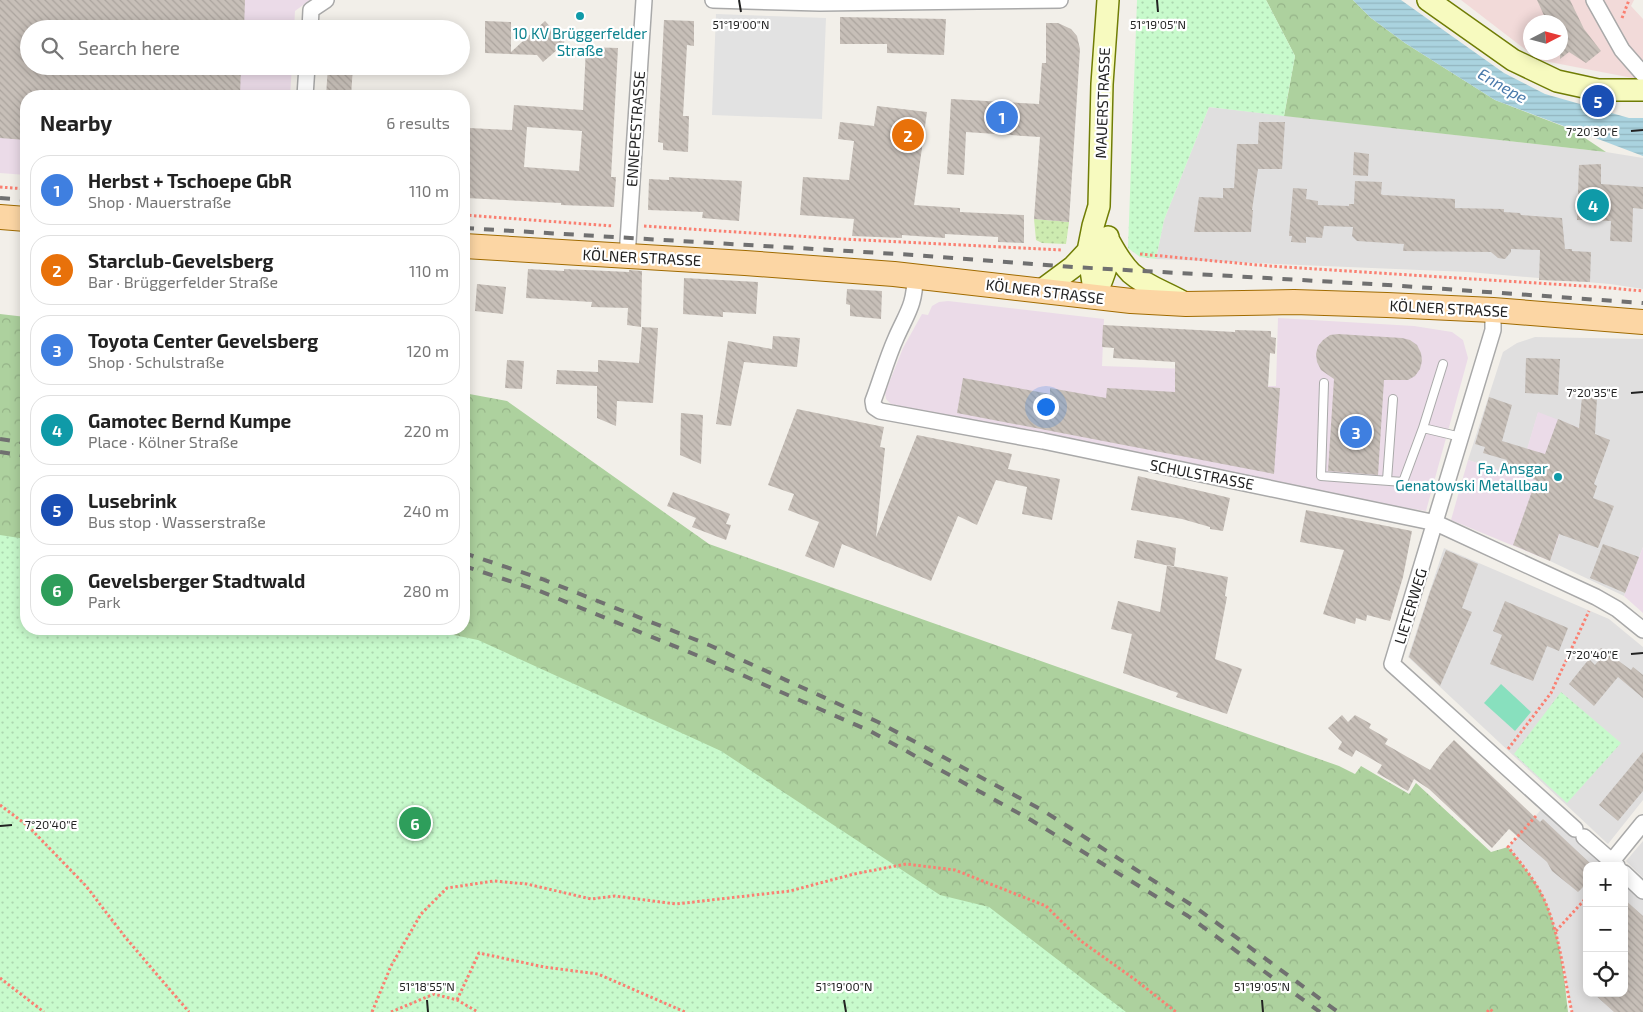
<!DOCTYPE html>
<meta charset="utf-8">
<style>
:root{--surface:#fff;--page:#f2f2f2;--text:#222;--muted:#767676;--line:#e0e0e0;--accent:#d40000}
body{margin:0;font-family:"Exo 2",sans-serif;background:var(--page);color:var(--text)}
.controls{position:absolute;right:15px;bottom:15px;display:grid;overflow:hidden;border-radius:10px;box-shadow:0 2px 12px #0003}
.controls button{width:45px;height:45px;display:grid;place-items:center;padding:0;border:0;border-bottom:1px solid var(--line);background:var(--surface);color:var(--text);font:25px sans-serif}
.compass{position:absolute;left:1523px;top:15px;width:45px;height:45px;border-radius:50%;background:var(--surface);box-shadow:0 2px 12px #0003;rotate:84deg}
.you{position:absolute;left:1045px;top:406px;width:18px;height:18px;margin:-12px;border:4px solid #fff;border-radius:50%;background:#1a73e8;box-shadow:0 0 0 8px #1a73e833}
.badge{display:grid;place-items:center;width:32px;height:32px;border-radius:50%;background:var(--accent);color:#fff;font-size:16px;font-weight:700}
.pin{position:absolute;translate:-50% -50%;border:2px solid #fff;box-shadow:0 1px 5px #0006}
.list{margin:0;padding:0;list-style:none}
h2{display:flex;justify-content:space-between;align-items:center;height:65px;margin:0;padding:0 20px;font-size:21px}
h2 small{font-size:16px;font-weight:400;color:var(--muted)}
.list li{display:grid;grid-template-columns:32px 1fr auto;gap:15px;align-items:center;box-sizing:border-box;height:70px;margin:0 10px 10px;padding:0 10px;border:1px solid var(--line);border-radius:20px}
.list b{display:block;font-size:19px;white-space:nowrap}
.list p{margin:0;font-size:16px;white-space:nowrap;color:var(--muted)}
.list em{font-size:16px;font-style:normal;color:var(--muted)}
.icon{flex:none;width:28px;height:28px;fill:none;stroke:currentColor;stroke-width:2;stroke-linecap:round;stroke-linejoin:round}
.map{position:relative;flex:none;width:1643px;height:1012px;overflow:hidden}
.search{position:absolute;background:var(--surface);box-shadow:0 2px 12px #0003;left:20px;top:20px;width:450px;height:55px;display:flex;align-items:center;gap:12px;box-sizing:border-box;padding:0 18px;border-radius:28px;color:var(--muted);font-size:19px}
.panel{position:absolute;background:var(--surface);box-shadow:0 2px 12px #0003;left:20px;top:90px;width:450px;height:545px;border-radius:20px}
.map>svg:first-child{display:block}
</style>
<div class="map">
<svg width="1643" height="1012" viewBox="0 0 1643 1012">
<defs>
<pattern id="grass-dots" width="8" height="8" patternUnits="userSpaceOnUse" patternTransform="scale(1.25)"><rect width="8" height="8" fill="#cdebb0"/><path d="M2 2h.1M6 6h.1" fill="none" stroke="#b0c997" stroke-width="1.8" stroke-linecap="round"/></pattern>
<pattern id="forest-crowns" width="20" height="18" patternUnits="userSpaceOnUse" patternTransform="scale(1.25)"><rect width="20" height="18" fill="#add19e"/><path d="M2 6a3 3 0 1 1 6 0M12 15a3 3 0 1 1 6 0" fill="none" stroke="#95b388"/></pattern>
<pattern id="park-dots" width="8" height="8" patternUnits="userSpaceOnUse" patternTransform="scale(1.25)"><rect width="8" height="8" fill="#c8facc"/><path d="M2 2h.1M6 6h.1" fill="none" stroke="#acd6af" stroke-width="1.8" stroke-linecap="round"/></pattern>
<pattern id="water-rules" width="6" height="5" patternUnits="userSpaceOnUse" patternTransform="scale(1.25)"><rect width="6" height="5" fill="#aad3df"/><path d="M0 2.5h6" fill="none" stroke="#92b5bf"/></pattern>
<pattern id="building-back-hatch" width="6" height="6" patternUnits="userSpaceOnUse" patternTransform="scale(1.25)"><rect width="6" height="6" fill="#c7bfb8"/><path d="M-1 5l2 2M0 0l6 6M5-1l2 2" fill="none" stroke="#aba49e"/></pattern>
</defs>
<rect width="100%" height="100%" fill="#f2efe9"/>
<path fill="#e0dfdf" d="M 1209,107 L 1606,152 L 1643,158 L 1643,289 L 1610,284 L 1468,272 L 1156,259 L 1164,220 Z
M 1535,337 L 1643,339 L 1643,547 L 1624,596 L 1550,561 L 1595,434 L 1538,413 L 1519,477 L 1468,460 L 1503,352 L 1517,343 Z
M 1444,548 L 1609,619 L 1643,647 L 1643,800 L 1608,844 L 1408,657 Z
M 1546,804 L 1617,866 L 1587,866 L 1587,993 L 1624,993 L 1624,873 L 1643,891 L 1643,1012 L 1572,1012 L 1556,931 L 1543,897 L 1528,872 L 1508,847 Z
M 1643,841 L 1643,878 L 1626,861 Z"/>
<path fill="#f2dad9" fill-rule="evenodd" d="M 1461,0 L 1634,0 L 1631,6 L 1643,19 L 1643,80 L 1539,60 ZM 1530,22 L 1560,22 L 1560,52 L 1530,52 Z"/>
<path fill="#ebdbe8" d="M 0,0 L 310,0 L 295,11 L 294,29 L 29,29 L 29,66 L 292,66 L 290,96 L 26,96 L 26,175 L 0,173 Z
M 948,301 L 1104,319 L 1102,366 L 1215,370 L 1215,385 L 1276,386 L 1278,318 L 1414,326 L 1452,332 L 1463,340 L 1468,358 L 1426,511 L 1238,481 L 1043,441 L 891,404 L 886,399 L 885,393 L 903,348 L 922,314 L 928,315 L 932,306 L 939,302 Z
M 1538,412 L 1595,434 L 1550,561 L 1451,520 L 1468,460 L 1519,476 Z
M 1643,547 L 1643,613 L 1624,596 Z"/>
<path fill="url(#grass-dots)" d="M 1034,219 L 1069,222 L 1066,244 L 1042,243 L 1036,240 Z"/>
<path fill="url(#forest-crowns)" d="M 1266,0 L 1353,0 L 1371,18 L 1405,43 L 1495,100 L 1573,130 L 1606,152 L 1284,116 L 1295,56 Z
M 0,314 L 26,317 L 26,629 L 464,629 L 464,393 L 507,401 L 709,544 L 1339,766 L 1355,774 L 1361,766 L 1409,794 L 1416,783 L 1491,852 L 1508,847 C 1521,863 1535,879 1544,898 C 1560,934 1564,973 1568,1012 L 0,1012 Z"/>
<path fill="url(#park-dots)" d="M 1137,0 L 1266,0 L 1295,56 L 1284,116 L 1209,107 L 1164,220 L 1156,259 L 1140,257 L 1128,248 Z
M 0,535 L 26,539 L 26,629 L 424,629 L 478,640 L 721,751 L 940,895 L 989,907 L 1126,1012 L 0,1012 Z
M 1561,692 L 1621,743 L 1567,803 L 1514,754 Z"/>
<path fill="#88e0be" d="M 1501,684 L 1531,712 L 1515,731 L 1484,703 Z"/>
<path fill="#e2e2e2" d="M 716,14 L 826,18 L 822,119 L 712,115 Z"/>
<path fill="url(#water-rules)" d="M 1353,0 L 1401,0 L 1504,73 L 1545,94 L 1629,118 L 1643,118 L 1643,156 L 1495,100 L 1405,43 L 1371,18 Z"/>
<path fill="url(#building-back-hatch)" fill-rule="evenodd" d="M 0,0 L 245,0 L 244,29 L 29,29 L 29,66 L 241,66 L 240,96 L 26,96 L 26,140 L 0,138 Z
M 1537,0 L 1570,0 L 1584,29 L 1601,51 L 1586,63 L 1569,52 L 1560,59 L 1560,22 L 1547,22 Z
M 840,17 L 946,19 L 944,55 L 887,53 L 887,44 L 840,44 Z
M 664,20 L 694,21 L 694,46 L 687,45 L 683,116 L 689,116 L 688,152 L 663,150 L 663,143 L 658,142 Z
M 485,21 L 511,22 L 511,52 L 545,21 L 554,31 L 565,31 L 564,44 L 543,62 L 537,55 L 485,53 Z
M 1046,23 L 1058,23 L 1071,29 L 1077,36 L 1080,49 L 1069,222 L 1034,219 L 1040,137 L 966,132 L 964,175 L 947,174 L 951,99 L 1039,104 L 1042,63 L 1046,63 Z
M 586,47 L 618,48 L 611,177 L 616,177 L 614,207 L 561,205 L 561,203 L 466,198 L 467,190 L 464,190 L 464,166 L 467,166 L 469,128 L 512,130 L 514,105 L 583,110 ZM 527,127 L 582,131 L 579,171 L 524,167 Z
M 328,66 L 353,66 L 351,96 L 326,96 Z
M 877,106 L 927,112 L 914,205 L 960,208 L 960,212 L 1024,215 L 1024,243 L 998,242 L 998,237 L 945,234 L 945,238 L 902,235 L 902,238 L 852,236 L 854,219 L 800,215 L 803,177 L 849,180 L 854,141 L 838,139 L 840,122 L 874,126 Z
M 1259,122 L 1285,122 L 1282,169 L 1258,169 L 1252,210 L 1253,210 L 1251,232 L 1194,232 L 1199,197 L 1223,198 L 1223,188 L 1234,188 L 1237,144 L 1258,144 Z
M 1354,152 L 1369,154 L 1368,176 L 1353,175 Z
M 1601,164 L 1601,184 L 1643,187 L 1643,209 L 1633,208 L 1632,242 L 1610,241 L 1611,221 L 1577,220 L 1579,165 Z
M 669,177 L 742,181 L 739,221 L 702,218 L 703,212 L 648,210 L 649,179 L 669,180 Z
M 1355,181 L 1382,182 L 1381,194 L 1383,195 L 1455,199 L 1455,208 L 1504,209 L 1504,212 L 1520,213 L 1521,215 L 1562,218 L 1565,249 L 1572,249 L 1572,251 L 1591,252 L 1590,282 L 1539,280 L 1540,250 L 1511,249 L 1511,252 L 1505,259 L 1498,258 L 1491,252 L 1403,251 L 1404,244 L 1357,241 L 1352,236 L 1353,227 L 1324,226 L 1322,238 L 1306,237 L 1306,243 L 1291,242 L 1292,236 L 1289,236 L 1293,188 L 1307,189 L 1306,199 L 1318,201 L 1318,205 L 1349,206 L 1349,204 L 1354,204 Z
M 528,269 L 564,271 L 564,269 L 629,272 L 629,270 L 642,271 L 641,327 L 627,325 L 628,308 L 591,307 L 592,302 L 526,298 Z
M 684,278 L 758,282 L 756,314 L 723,312 L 723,317 L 683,314 Z
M 477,284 L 506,287 L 503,314 L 475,311 Z
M 847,289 L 882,291 L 881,319 L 850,316 L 850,305 L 846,304 Z
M 1103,325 L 1235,332 L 1235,330 L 1271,331 L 1271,337 L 1276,338 L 1275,354 L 1270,353 L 1268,387 L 1280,388 L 1274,474 L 957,413 L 963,378 L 1050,394 L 1050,388 L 1106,398 L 1107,388 L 1175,392 L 1175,362 L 1113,358 L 1114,348 L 1102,347 Z
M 642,327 L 658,328 L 653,403 L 617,401 L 616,426 L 597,418 L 597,386 L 556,384 L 557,370 L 598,372 L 598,360 L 639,363 Z
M 1338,334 L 1402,338 L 1410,340 L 1417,345 L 1421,353 L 1422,361 L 1420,369 L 1415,376 L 1408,380 L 1384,380 L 1378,475 L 1328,471 L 1334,379 L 1321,370 L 1317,362 L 1316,354 L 1318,346 L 1323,340 L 1330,335 Z
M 773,336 L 800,338 L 797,367 L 744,362 L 731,426 L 716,424 L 728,341 L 772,349 Z
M 1526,358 L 1560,359 L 1558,395 L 1525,393 Z
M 507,360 L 524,361 L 522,389 L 505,388 Z
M 1489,397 L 1512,405 L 1502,441 L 1545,454 L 1558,419 L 1579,428 L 1582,397 L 1597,398 L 1595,434 L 1610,440 L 1594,484 L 1597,486 L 1593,498 L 1614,506 L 1598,548 L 1559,534 L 1550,561 L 1513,545 L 1536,480 L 1504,470 L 1507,460 L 1483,453 L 1485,447 L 1475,444 Z
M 797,409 L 884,427 L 880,447 L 885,448 L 876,537 L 917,435 L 1012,454 L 1008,469 L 1060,479 L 1052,520 L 1022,514 L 1027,487 L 996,480 L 977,525 L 958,516 L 931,581 L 842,544 L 834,568 L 805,556 L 819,522 L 788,510 L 794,494 L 768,485 Z
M 681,413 L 703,415 L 701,464 L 680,455 Z
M 1138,476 L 1230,498 L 1223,531 L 1210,529 L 1210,527 L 1182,519 L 1131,510 Z
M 673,492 L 730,514 L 726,524 L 731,525 L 726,540 L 692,527 L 696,518 L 667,506 Z
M 1306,510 L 1412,531 L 1403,577 L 1390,621 L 1367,615 L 1366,621 L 1356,618 L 1355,624 L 1323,614 L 1344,550 L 1300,542 Z
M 1137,540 L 1176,548 L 1174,567 L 1134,558 Z
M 1603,544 L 1639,557 L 1625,593 L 1590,578 Z
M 1446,550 L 1478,564 L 1462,608 L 1472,612 L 1440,686 L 1409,657 L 1430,592 Z
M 1167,565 L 1228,577 L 1225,596 L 1227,597 L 1215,659 L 1242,669 L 1227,714 L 1176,697 L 1178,693 L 1123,673 L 1132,634 L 1111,629 L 1118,601 L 1160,612 Z
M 1505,601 L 1568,628 L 1559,651 L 1547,646 L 1533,681 L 1490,664 L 1502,635 L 1493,631 Z
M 1601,648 L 1631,670 L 1633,667 L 1643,675 L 1643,698 L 1618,677 L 1594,706 L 1569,684 L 1589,659 L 1595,665 L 1598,661 L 1594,657 Z
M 1342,715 L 1348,722 L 1355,715 L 1371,724 L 1369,728 L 1388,739 L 1385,744 L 1430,770 L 1441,754 L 1454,740 L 1540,822 L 1543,819 L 1593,866 L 1587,866 L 1587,883 L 1578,892 L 1552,871 L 1547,862 L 1509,829 L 1492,848 L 1429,789 L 1414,779 L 1408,791 L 1377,773 L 1382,765 L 1356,750 L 1352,757 L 1338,749 L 1342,742 L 1328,728 Z
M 1643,752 L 1643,791 L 1618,821 L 1599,805 Z
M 1624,899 L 1643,916 L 1643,1012 L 1614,1012 L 1593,993 L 1624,993 Z"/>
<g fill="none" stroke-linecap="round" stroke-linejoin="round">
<defs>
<path id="lane" d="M 1324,383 L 1321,476 L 1403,482 L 1423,428 L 1461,437
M 1423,428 L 1443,364
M 1387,480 L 1393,399"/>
<path id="street" d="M 713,0 L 820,3 L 1060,0
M 1594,0 L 1622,50 L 1643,74
M 310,29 L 311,10 L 326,0
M 305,96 L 307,66
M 627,257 L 644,0
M 915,276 C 915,305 907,313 896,338 C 887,358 881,380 873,401 L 874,407 L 880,411 L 1043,441 L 1436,523 L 1596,597 L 1617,609 L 1643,630
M 1493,310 L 1493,330 L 1392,664 L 1575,829
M 1584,837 L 1617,866
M 1612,861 L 1643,823
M 1624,873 L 1643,891"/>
<path id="secondary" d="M 1428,0 L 1513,60 L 1557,81 L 1598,90 L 1643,90
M 1109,241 C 1115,252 1122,264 1131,273 C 1147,287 1168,293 1186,304
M 1042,290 L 1073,267 L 1088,251
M 1095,296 L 1088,251 L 1093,226 L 1099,206 L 1102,84 L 1108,0
M 1095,296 C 1103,278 1112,258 1108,237"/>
<path id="primary" d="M 0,217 L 26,219
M 464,246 L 745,263 L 894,274 L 1131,301 L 1186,304 L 1294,302 L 1387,305 L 1493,310 L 1643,322"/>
</defs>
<use href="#lane" stroke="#a9a9a9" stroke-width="10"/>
<use href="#street" stroke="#a9a9a9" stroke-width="18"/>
<use href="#secondary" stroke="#707d05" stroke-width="24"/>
<use href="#primary" stroke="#a06b00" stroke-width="26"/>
<path stroke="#fa8072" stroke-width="3" stroke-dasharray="2.5 2.5" stroke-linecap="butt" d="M 1622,18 L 1629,0
M 0,187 L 26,189
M 464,215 L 613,226
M 644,226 L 843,239 L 1062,250
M 1140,254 L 1269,266 L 1599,287 L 1643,291
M 1508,749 L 1551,693 L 1589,611
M 0,805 L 28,826 L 86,886 L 125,937 L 189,1012
M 1536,816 L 1508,847 C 1521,863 1534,879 1543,897 C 1560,933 1563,974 1572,1012
M 1556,931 L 1587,897
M 0,978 L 44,1012
M 457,1000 L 479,953 L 544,967 L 598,974 L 685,1012
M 372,1012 L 391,966 L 421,914 L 447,888 L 494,881 L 527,884 L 591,899 L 615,896 L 676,904 L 790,891 L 854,874 L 906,864 L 955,870 L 1046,906 L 1081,941 L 1137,981 L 1176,1012
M 391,1012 L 434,994 L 457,1000 L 478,1012
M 1487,1012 L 1490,1009 L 1493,1012"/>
<use href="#lane" stroke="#fff" stroke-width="8"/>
<use href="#street" stroke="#fff" stroke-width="15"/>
<use href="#secondary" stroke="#f7fabf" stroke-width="21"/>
<use href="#primary" stroke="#fcd6a4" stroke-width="24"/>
<path stroke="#707070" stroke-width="4" stroke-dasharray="10 10" stroke-linecap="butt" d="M 0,198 L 26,200
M 464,228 L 914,255 L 1073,267 L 1388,285 L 1643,303
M 0,439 L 26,443
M 0,452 L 26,456
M 464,553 L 542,579 L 709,645 L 878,722 L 1042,810 L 1195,907 L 1338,1012
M 464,566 L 537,590 L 701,657 L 870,731 L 1031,820 L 1188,916 L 1320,1012"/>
</g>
<path fill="none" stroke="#222" stroke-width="2" d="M 739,0 L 741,12M 1157,0 L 1158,12M 1631,131 L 1643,130M 1631,393 L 1643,392M 1631,654 L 1643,653M 0,826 L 12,825M 427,1000 L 428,1012M 844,1000 L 846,1012M 1262,1000 L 1263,1012"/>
<g fill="#0f9aa8" stroke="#fff" stroke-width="2">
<circle cx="580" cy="16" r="5"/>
<circle cx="1558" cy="477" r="5"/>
</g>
<g text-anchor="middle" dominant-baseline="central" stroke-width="4.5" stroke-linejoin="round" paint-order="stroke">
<g font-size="15" fill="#0d838f" stroke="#fff">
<text x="580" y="33">10 KV Brüggerfelder<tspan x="580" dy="17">Straße</tspan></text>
<text x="1548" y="468" text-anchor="end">Fa. Ansgar<tspan x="1548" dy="17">Genatowski Metallbau</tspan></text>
</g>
<g font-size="15" fill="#222" stroke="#fff">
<text transform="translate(1102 103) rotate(-88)">MAUERSTRASSE</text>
<text transform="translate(635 129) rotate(-86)">ENNEPESTRASSE</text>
<text transform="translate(642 257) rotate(3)">KÖLNER STRASSE</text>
<text transform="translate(1045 291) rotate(7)">KÖLNER STRASSE</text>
<text transform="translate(1449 308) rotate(3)">KÖLNER STRASSE</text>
<text transform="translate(1202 474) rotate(11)">SCHULSTRASSE</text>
<text transform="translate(1410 606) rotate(-73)">LIETERWEG</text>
</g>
<g font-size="16" font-style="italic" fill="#4a7aab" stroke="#fff">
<text transform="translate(1503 85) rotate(30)">Ennepe</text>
</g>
</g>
<g font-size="12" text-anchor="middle" fill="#222" stroke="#fff" stroke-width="4.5" stroke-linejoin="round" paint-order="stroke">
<text x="741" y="29">51°19'00"N</text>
<text x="1158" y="29">51°19'05"N</text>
<text x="1592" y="136">7°20'30"E</text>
<text x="1592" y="397">7°20'35"E</text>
<text x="1592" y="659">7°20'40"E</text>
<text x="51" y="829">7°20'40"E</text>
<text x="427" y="991">51°18'55"N</text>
<text x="844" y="991">51°19'00"N</text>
<text x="1262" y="991">51°19'05"N</text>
</g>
</svg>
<div class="controls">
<button>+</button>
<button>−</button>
<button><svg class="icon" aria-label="locate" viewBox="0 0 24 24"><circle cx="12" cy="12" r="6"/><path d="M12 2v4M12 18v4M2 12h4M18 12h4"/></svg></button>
</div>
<svg class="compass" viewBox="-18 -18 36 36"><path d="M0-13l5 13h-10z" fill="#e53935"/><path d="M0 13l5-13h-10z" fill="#767676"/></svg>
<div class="you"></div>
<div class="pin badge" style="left:1002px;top:117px;background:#3f7fe0">1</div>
<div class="pin badge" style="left:908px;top:135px;background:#e8710a">2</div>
<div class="pin badge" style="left:1356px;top:432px;background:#3f7fe0">3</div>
<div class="pin badge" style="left:1593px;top:205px;background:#0f9aa8">4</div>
<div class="pin badge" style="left:1598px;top:101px;background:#1a4fb4">5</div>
<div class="pin badge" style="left:415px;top:823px;background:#2e9e5b">6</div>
<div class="search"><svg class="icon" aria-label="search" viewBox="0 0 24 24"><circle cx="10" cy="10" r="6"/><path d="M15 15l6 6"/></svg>Search here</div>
<section class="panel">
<h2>Nearby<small>6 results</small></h2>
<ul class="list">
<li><span class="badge" style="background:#3f7fe0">1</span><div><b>Herbst + Tschoepe GbR</b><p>Shop · Mauerstraße</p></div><em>110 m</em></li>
<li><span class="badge" style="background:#e8710a">2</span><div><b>Starclub-Gevelsberg</b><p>Bar · Brüggerfelder Straße</p></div><em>110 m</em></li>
<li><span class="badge" style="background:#3f7fe0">3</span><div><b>Toyota Center Gevelsberg</b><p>Shop · Schulstraße</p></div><em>120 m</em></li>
<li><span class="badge" style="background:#0f9aa8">4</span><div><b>Gamotec Bernd Kumpe</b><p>Place · Kölner Straße</p></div><em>220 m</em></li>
<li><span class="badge" style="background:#1a4fb4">5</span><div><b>Lusebrink</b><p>Bus stop · Wasserstraße</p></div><em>240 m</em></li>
<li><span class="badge" style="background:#2e9e5b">6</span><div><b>Gevelsberger Stadtwald</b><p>Park</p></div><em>280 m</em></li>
</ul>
</section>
</div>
